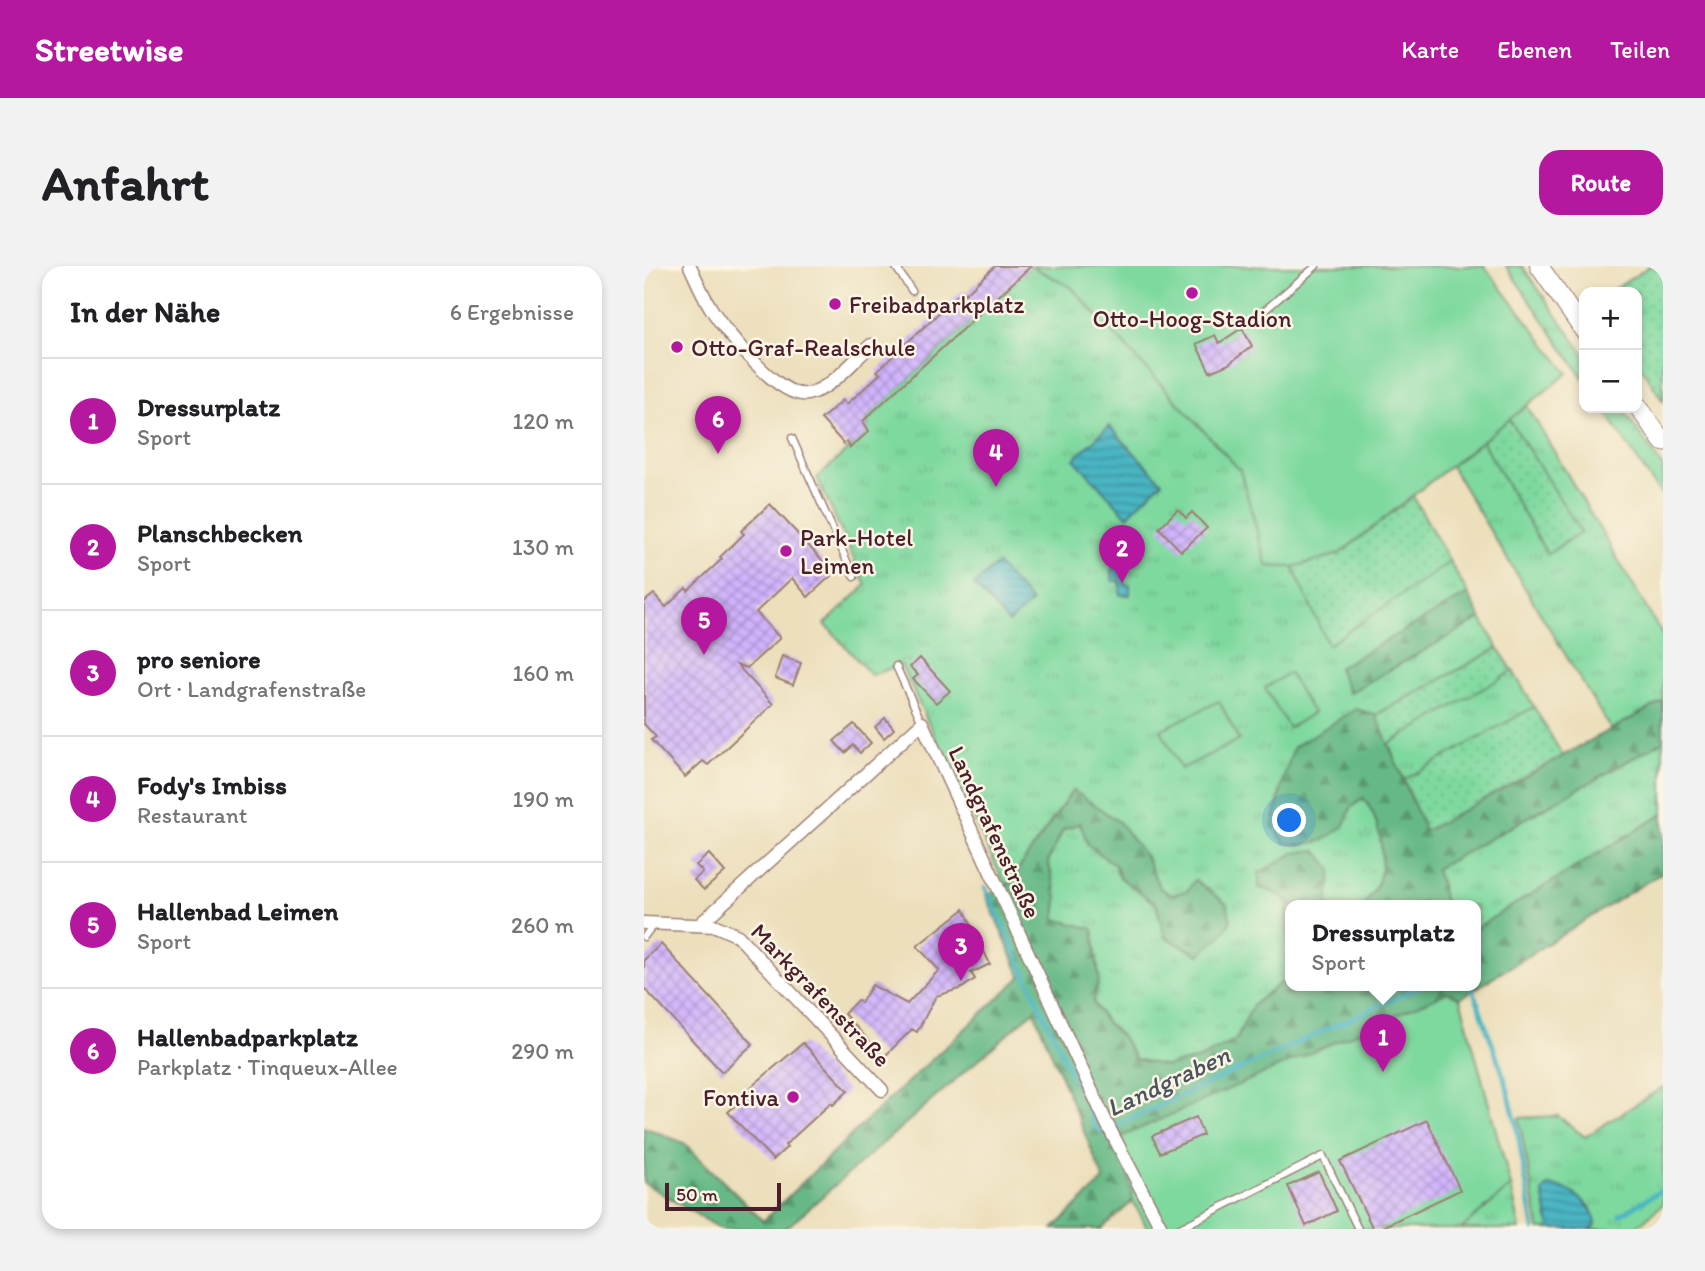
<!DOCTYPE html>
<html lang="de">
<meta charset="utf-8">
<style>
:root{--surface:#fff;--page:#f2f2f2;--text:#202124;--muted:#757577;--line:#e0e0e0;--accent:#b5179e}
body{margin:0;font-family:Itim,sans-serif;background:var(--page);color:var(--text)}
.controls{position:absolute;right:21px;top:21px;display:grid;overflow:hidden;border-radius:14px;box-shadow:0 4px 10px #0003}
.controls button{width:63px;height:63px;display:grid;place-items:center;padding:0;border:0;border-bottom:2px solid var(--line);background:var(--surface);color:var(--text);font:35px sans-serif}
.scale{position:absolute;left:21px;bottom:18px;width:116px;box-sizing:border-box;padding-left:7px;border:4px solid #4a1f2b;border-top:0;font-size:19px;line-height:24px;white-space:nowrap;color:#4a1f2b;-webkit-text-stroke:5px #fcf5e5;paint-order:stroke}
.you{position:absolute;left:646px;top:555px;width:24px;height:24px;margin:-18px;border:5px solid #fff;border-radius:50%;background:#1a73e8;box-shadow:0 0 0 10px #1a73e833}
.badge{display:grid;place-items:center;width:46px;height:46px;border-radius:50%;background:var(--accent);color:#fff;font-size:23px;font-weight:700}
.pin{position:absolute;translate:-50% -58px;filter:drop-shadow(0 2px 4px #0008)}
.pin::after{content:'';position:absolute;top:37px;width:24px;height:21px;background:inherit;clip-path:polygon(0 0,100% 0,50% 100%)}
.popup{position:absolute;left:641px;top:634px;width:196px;height:91px;box-sizing:border-box;display:grid;place-content:center;border-radius:14px;background:var(--surface);filter:drop-shadow(0 2px 5px #0005);font-size:23px;white-space:nowrap;color:var(--muted)}
.popup b{font-size:26px;color:var(--text)}
.popup::after{content:'';position:absolute;left:50%;top:100%;margin-left:-14px;border:14px solid transparent;border-top-color:var(--surface)}
.list{margin:0;padding:0;list-style:none}
h2{display:flex;justify-content:space-between;align-items:center;height:91px;margin:0;padding:0 28px;font-size:30px}
h2 small{font-size:23px;font-weight:400;color:var(--muted)}
.list li{display:grid;grid-template-columns:46px 1fr auto;gap:21px;align-items:center;box-sizing:border-box;height:126px;padding:0 28px;border-top:2px solid var(--line)}
.list b{display:block;font-size:26px;white-space:nowrap}
.list p{margin:0;font-size:23px;white-space:nowrap;color:var(--muted)}
.list em{font-size:23px;font-style:normal;color:var(--muted)}
.map{position:relative;flex:none;width:1019px;height:963px;overflow:hidden;border-radius:21px}
header{display:flex;align-items:center;gap:42px;box-sizing:border-box;height:98px;padding:0 35px;background:var(--accent);color:#fff}
header strong{font-size:33px}
nav{display:flex;gap:38px;margin-inline-start:auto;font-size:24px}
.intro{display:flex;align-items:center;justify-content:space-between;box-sizing:border-box;height:168px;padding:0 42px}
h1{margin:0;font-size:49px}
.button{padding:18px 32px;border-radius:21px;background:var(--accent);color:#fff;font-size:24px;font-weight:700}
main{display:flex;gap:42px;padding:0 42px}
aside{flex:1;background:var(--surface);border-radius:21px;box-shadow:0 4px 10px #0003}
.map>svg:first-child{display:block}
</style>
<header>
<strong>Streetwise</strong>
<nav><a>Karte</a><a>Ebenen</a><a>Teilen</a></nav>
</header>
<div class="intro"><h1>Anfahrt</h1><a class="button">Route</a></div>
<main>
<aside>
<h2>In der Nähe<small>6 Ergebnisse</small></h2>
<ul class="list">
<li><span class="badge">1</span><div><b>Dressurplatz</b><p>Sport</p></div><em>120 m</em></li>
<li><span class="badge">2</span><div><b>Planschbecken</b><p>Sport</p></div><em>130 m</em></li>
<li><span class="badge">3</span><div><b>pro seniore</b><p>Ort · Landgrafenstraße</p></div><em>160 m</em></li>
<li><span class="badge">4</span><div><b>Fody's Imbiss</b><p>Restaurant</p></div><em>190 m</em></li>
<li><span class="badge">5</span><div><b>Hallenbad Leimen</b><p>Sport</p></div><em>260 m</em></li>
<li><span class="badge">6</span><div><b>Hallenbadparkplatz</b><p>Parkplatz · Tinqueux-Allee</p></div><em>290 m</em></li>
</ul>
</aside>
<div class="map">
<svg width="1019" height="963" viewBox="0 0 1019 963">
<defs>
<pattern id="grass-tufts" width="24" height="20" patternUnits="userSpaceOnUse" patternTransform="scale(1.75)"><rect width="24" height="20" fill="#7ed99f"/><path d="M3 7l-1-3M5 7V3M7 7l1-3M15 17l-1-3M17 17v-4M19 17l1-3" fill="none" stroke="#6eba89"/></pattern>
<pattern id="forest-firs" width="22" height="20" patternUnits="userSpaceOnUse" patternTransform="scale(1.75)"><rect width="22" height="20" fill="#66b986"/><path d="M5 1l3.5 6h-7zM16 11l3.5 6h-7z" fill="#56966e"/></pattern>
<pattern id="garden-dots" width="8" height="8" patternUnits="userSpaceOnUse" patternTransform="scale(1.75)"><rect width="8" height="8" fill="#7ed99f"/><path d="M2 2h.1M6 6h.1" fill="none" stroke="#6eba89" stroke-width="1.8" stroke-linecap="round"/></pattern>
<pattern id="water-rules" width="6" height="5" patternUnits="userSpaceOnUse" patternTransform="scale(1.75)"><rect width="6" height="5" fill="#48b5c3"/><path d="M0 2.5h6" fill="none" stroke="#3e939f"/></pattern>
<pattern id="building-cross-hatch" width="8" height="8" patternUnits="userSpaceOnUse" patternTransform="scale(1.75)"><rect width="8" height="8" fill="#d0b3fd"/><path d="M0 0l8 8M0 8l8-8" fill="none" stroke="#ab91cd"/></pattern>
</defs>
<rect width="100%" height="100%" fill="#fcf5e5"/>
<filter id="ink" filterUnits="userSpaceOnUse"><feTurbulence type="fractalNoise" baseFrequency=".0143" numOctaves="2"/><feDisplacementMap in="SourceGraphic" scale="14" xChannelSelector="R" yChannelSelector="G"/><feConvolveMatrix kernelMatrix="1 2 1 2 8 2 1 2 1" color-interpolation-filters="sRGB"/></filter>
<filter id="wash" filterUnits="userSpaceOnUse"><feTurbulence type="fractalNoise" baseFrequency=".00686" numOctaves="4" result="noise"/><feDisplacementMap in="SourceGraphic" scale="28" xChannelSelector="R" yChannelSelector="G"/><feGaussianBlur stdDeviation="1.57" result="paint"/><feColorMatrix in="noise" values="0 0 0 0 0 0 0 0 0 0 0 0 0 0 0 0 0 1.4 0 .05"/><feComposite in="paint" operator="in"/></filter>
<g filter="url(#wash)">
<rect width="100%" height="100%" fill="#ecdfbc"/>
<path fill="url(#grass-tufts)" stroke="#647c65" stroke-width="2" d="M 387,0 L 427,21 L 596,204 L 623,300 L 649,301 L 684,378 L 806,296 L 824,328 L 695,402 L 705,426 L 837,352 L 854,382 L 732,449 L 712,443 L 651,481 L 639,514 L 629,560 L 641,577 L 699,561 L 707,542 L 719,532 C 736,552 741,585 736,611 C 734,620 725,631 720,640 L 683,640 L 683,633 L 616,621 L 636,629 L 647,637 L 644,651 L 646,714 L 635,719 L 609,739 L 592,774 L 556,793 L 522,800 L 491,793 L 479,772 L 461,755 L 449,736 L 455,713 L 449,664 L 411,653 L 413,632 L 404,595 L 419,564 L 436,557 L 444,579 L 471,599 L 475,611 L 512,638 L 521,671 L 543,625 L 527,629 L 515,621 L 502,591 L 429,525 L 362,621 L 257,399 L 227,409 L 181,358 L 222,319 L 173,212 L 224,165 L 223,151 Z
M 862,0 L 878,0 L 940,88 L 940,113 Z
M 883,140 L 1019,370 L 1019,435 L 967,464 L 807,200 L 838,175 L 903,288 L 936,267 L 865,153 Z
M 959,142 L 978,142 L 1019,201 L 1019,232 Z
M 869,405 L 890,441 L 760,514 L 744,478 Z
M 1019,475 L 1019,548 L 832,662 L 832,640 L 802,640 L 792,603 Z
M 1019,821 L 1019,938 L 990,963 L 946,963 L 952,958 L 946,940 L 917,921 L 899,926 L 906,963 L 895,963 L 875,852 L 914,850 L 941,871 Z
M 867,920 L 876,963 L 817,963 Z"/>
<path fill="url(#forest-firs)" stroke="#586c58" stroke-width="2" d="M 824,328 L 837,352 L 705,427 L 694,402 Z
M 1019,435 L 1019,475 L 792,603 L 802,640 L 720,640 C 725,631 734,620 736,611 C 741,585 736,552 719,532 L 707,542 L 699,561 L 680,574 L 659,579 L 641,577 L 629,560 L 639,514 L 650,481 L 712,443 L 732,449 L 781,565 Z
M 429,524 L 475,556 L 502,591 L 515,621 L 527,629 L 543,625 L 551,614 L 583,638 L 587,654 L 579,668 L 555,689 L 521,671 L 512,638 L 475,611 L 471,599 L 444,579 L 436,557 L 419,564 L 404,595 L 413,632 L 411,653 L 449,663 L 455,714 L 449,737 L 461,755 L 479,772 L 491,793 L 522,800 L 556,793 L 592,774 L 609,739 L 635,718 L 646,714 L 646,720 L 832,720 L 832,662 L 1019,548 L 1019,606 L 816,732 L 804,726 L 477,871 L 489,935 L 457,963 L 409,963 L 460,914 L 390,745 L 141,963 L 77,963 L 0,917 L 0,861 L 40,877 L 119,955 L 227,850 L 377,711 L 342,629 L 362,621 Z
M 672,584 L 688,604 L 683,640 L 646,640 L 646,673 L 644,651 L 646,637 L 636,629 L 615,621 L 615,607 L 650,587 Z"/>
<path fill="url(#garden-dots)" stroke="#647c65" stroke-width="2" d="M 1006,0 L 1019,0 L 1019,135 L 993,95 L 993,26 L 966,26 Z
M 865,153 L 937,266 L 903,288 L 838,175 Z
M 769,230 L 806,296 L 684,379 L 649,301 L 695,288 Z
M 854,382 L 869,405 L 744,478 L 732,449 Z
M 890,441 L 919,490 L 781,565 L 760,514 Z"/>
<path fill="#7ed99f" stroke="#647c65" stroke-width="2" d="M 387,0 L 840,0 L 924,107 L 695,288 L 649,301 L 623,300 L 596,204 L 427,21 Z
M 645,407 L 669,447 L 645,462 L 621,422 Z
M 575,435 L 595,474 L 537,503 L 517,464 Z
M 804,726 L 816,732 L 867,920 L 817,963 L 504,963 L 489,935 L 477,871 Z"/>
<path fill="url(#water-rules)" stroke="#496a77" stroke-width="2" d="M 465,160 L 518,216 L 483,250 L 430,193 Z
M 353,298 L 388,336 L 365,357 L 330,319 Z
M 468,302 L 481,302 L 481,318 L 486,319 L 486,329 L 476,329 L 476,315 L 468,315 Z
M 903,920 C 924,919 950,937 952,959 L 946,963 L 906,963 L 899,926 Z"/>
<g fill="none" stroke-linecap="round" stroke-linejoin="round">
<path stroke="#48b5c3" stroke-width="4.5" d="M 341,621 L 452,861 L 458,866 L 778,720
M 828,720 L 862,817 L 872,857 L 890,963
M 976,949 L 1019,923"/>
</g>
<g id="blocks">
<path fill="url(#building-cross-hatch)" d="M 351,0 L 387,0 L 219,155 L 225,165 L 206,182 L 203,175 L 200,178 L 177,153 L 199,134 L 203,138 L 236,108 L 233,105 L 318,25 L 321,28 Z
M 598,62 L 608,80 L 585,98 L 566,106 L 552,78 L 571,69 L 575,77 Z
M 126,238 L 190,307 L 164,331 L 148,312 L 112,346 L 136,372 L 103,402 L 93,399 L 129,438 L 64,499 L 59,495 L 41,511 L 7,474 L 12,471 L 0,458 L 0,336 L 10,328 L 22,341 L 42,322 L 44,325 L 78,293 L 76,291 L 100,268 L 97,265 Z
M 534,243 L 542,252 L 548,246 L 563,262 L 537,285 L 515,262 Z
M 138,390 L 157,397 L 149,419 L 131,412 Z
M 276,392 L 306,425 L 292,437 L 269,413 L 274,409 L 266,401 Z
M 241,452 L 250,463 L 240,472 L 231,461 Z
M 210,458 L 227,477 L 216,487 L 209,479 L 201,487 L 190,475 Z
M 65,588 L 81,606 L 60,624 L 50,614 L 59,606 L 52,599 Z
M 320,643 L 346,698 L 327,707 L 331,713 L 318,722 L 292,730 L 273,766 L 268,763 L 240,791 L 200,748 L 213,734 L 217,737 L 228,719 L 263,738 L 295,704 L 273,680 Z
M 17,678 L 109,778 L 78,806 L 0,722 L 0,694 Z
M 159,777 L 204,825 L 189,839 L 187,837 L 141,879 L 143,881 L 129,894 L 84,846 L 109,823 L 107,821 Z
M 552,851 L 559,869 L 516,887 L 508,870 Z
M 783,854 L 816,924 L 734,963 L 729,963 L 696,895 Z
M 675,906 L 693,945 L 662,960 L 644,920 Z"/>
</g>
</g>
<g filter="url(#ink)">
<use href="#blocks" fill-opacity="0" stroke="#9b7f74" stroke-width="2"/>
<g fill="none" stroke-linecap="round" stroke-linejoin="round">
<defs>
<path id="service" d="M 251,0 L 268,25
M 613,51 L 672,0
M 148,172 L 210,311
M 252,400 L 278,457
M 0,671 L 10,658
M 534,963 L 679,890 L 714,963"/>
<path id="minor" d="M 46,0 C 53,15 59,30 68,44 C 82,66 135,133 163,128 C 188,123 209,95 227,79
M 0,657 L 72,660 L 94,670 L 238,824
M 55,659 L 278,457 L 463,858 L 518,963"/>
<path id="secondary" d="M 895,0 L 940,65
M 993,139 L 1019,176"/>
</defs>
<use href="#service" stroke="#9b7f74" stroke-width="9"/>
<use href="#minor" stroke="#9b7f74" stroke-width="15"/>
<use href="#secondary" stroke="#9b7f74" stroke-width="20"/>
<use href="#service" stroke="#fff" stroke-width="6"/>
<use href="#minor" stroke="#fff" stroke-width="12"/>
<use href="#secondary" stroke="#fff" stroke-width="18"/>
</g>
</g>
<g fill="#b5179e" stroke="#fcf5e5" stroke-width="2.5">
<circle cx="548" cy="27" r="7"/>
<circle cx="191" cy="38" r="7"/>
<circle cx="33" cy="81" r="7"/>
<circle cx="142" cy="285" r="7"/>
<circle cx="149" cy="831" r="7"/>
</g>
<g text-anchor="middle" dominant-baseline="central" stroke-width="5" stroke-linejoin="round" paint-order="stroke">
<g font-size="24" fill="#4a1f2b" stroke="#fcf5e5" text-anchor="start">
<text x="205" y="38">Freibadparkplatz</text>
<text x="548" y="52" text-anchor="middle">Otto-Hoog-Stadion</text>
<text x="47" y="81">Otto-Graf-Realschule</text>
<text x="156" y="271">Park-Hotel<tspan x="156" dy="28">Leimen</tspan></text>
<text x="135" y="831" text-anchor="end">Fontiva</text>
</g>
<g font-size="24" fill="#4a1f2b" stroke="#fcf5e5">
<text transform="translate(351 566) rotate(65)">Landgrafenstraße</text>
<text transform="translate(177 729) rotate(46)">Markgrafenstraße</text>
</g>
<g font-size="26" font-style="italic" fill="#495460" stroke="#fcf5e5">
<text transform="translate(524 815) rotate(-25)">Landgraben</text>
</g>
</g>
</svg>
<div class="controls">
<button>+</button>
<button>−</button>
</div>
<div class="scale">50 m</div>
<div class="you"></div>
<div class="pin badge" style="left:739px;top:806px">1</div>
<div class="popup"><b>Dressurplatz</b>Sport</div>
<div class="pin badge" style="left:478px;top:317px">2</div>
<div class="pin badge" style="left:317px;top:715px">3</div>
<div class="pin badge" style="left:352px;top:221px">4</div>
<div class="pin badge" style="left:60px;top:389px">5</div>
<div class="pin badge" style="left:74px;top:188px">6</div>
</div>
</main>
